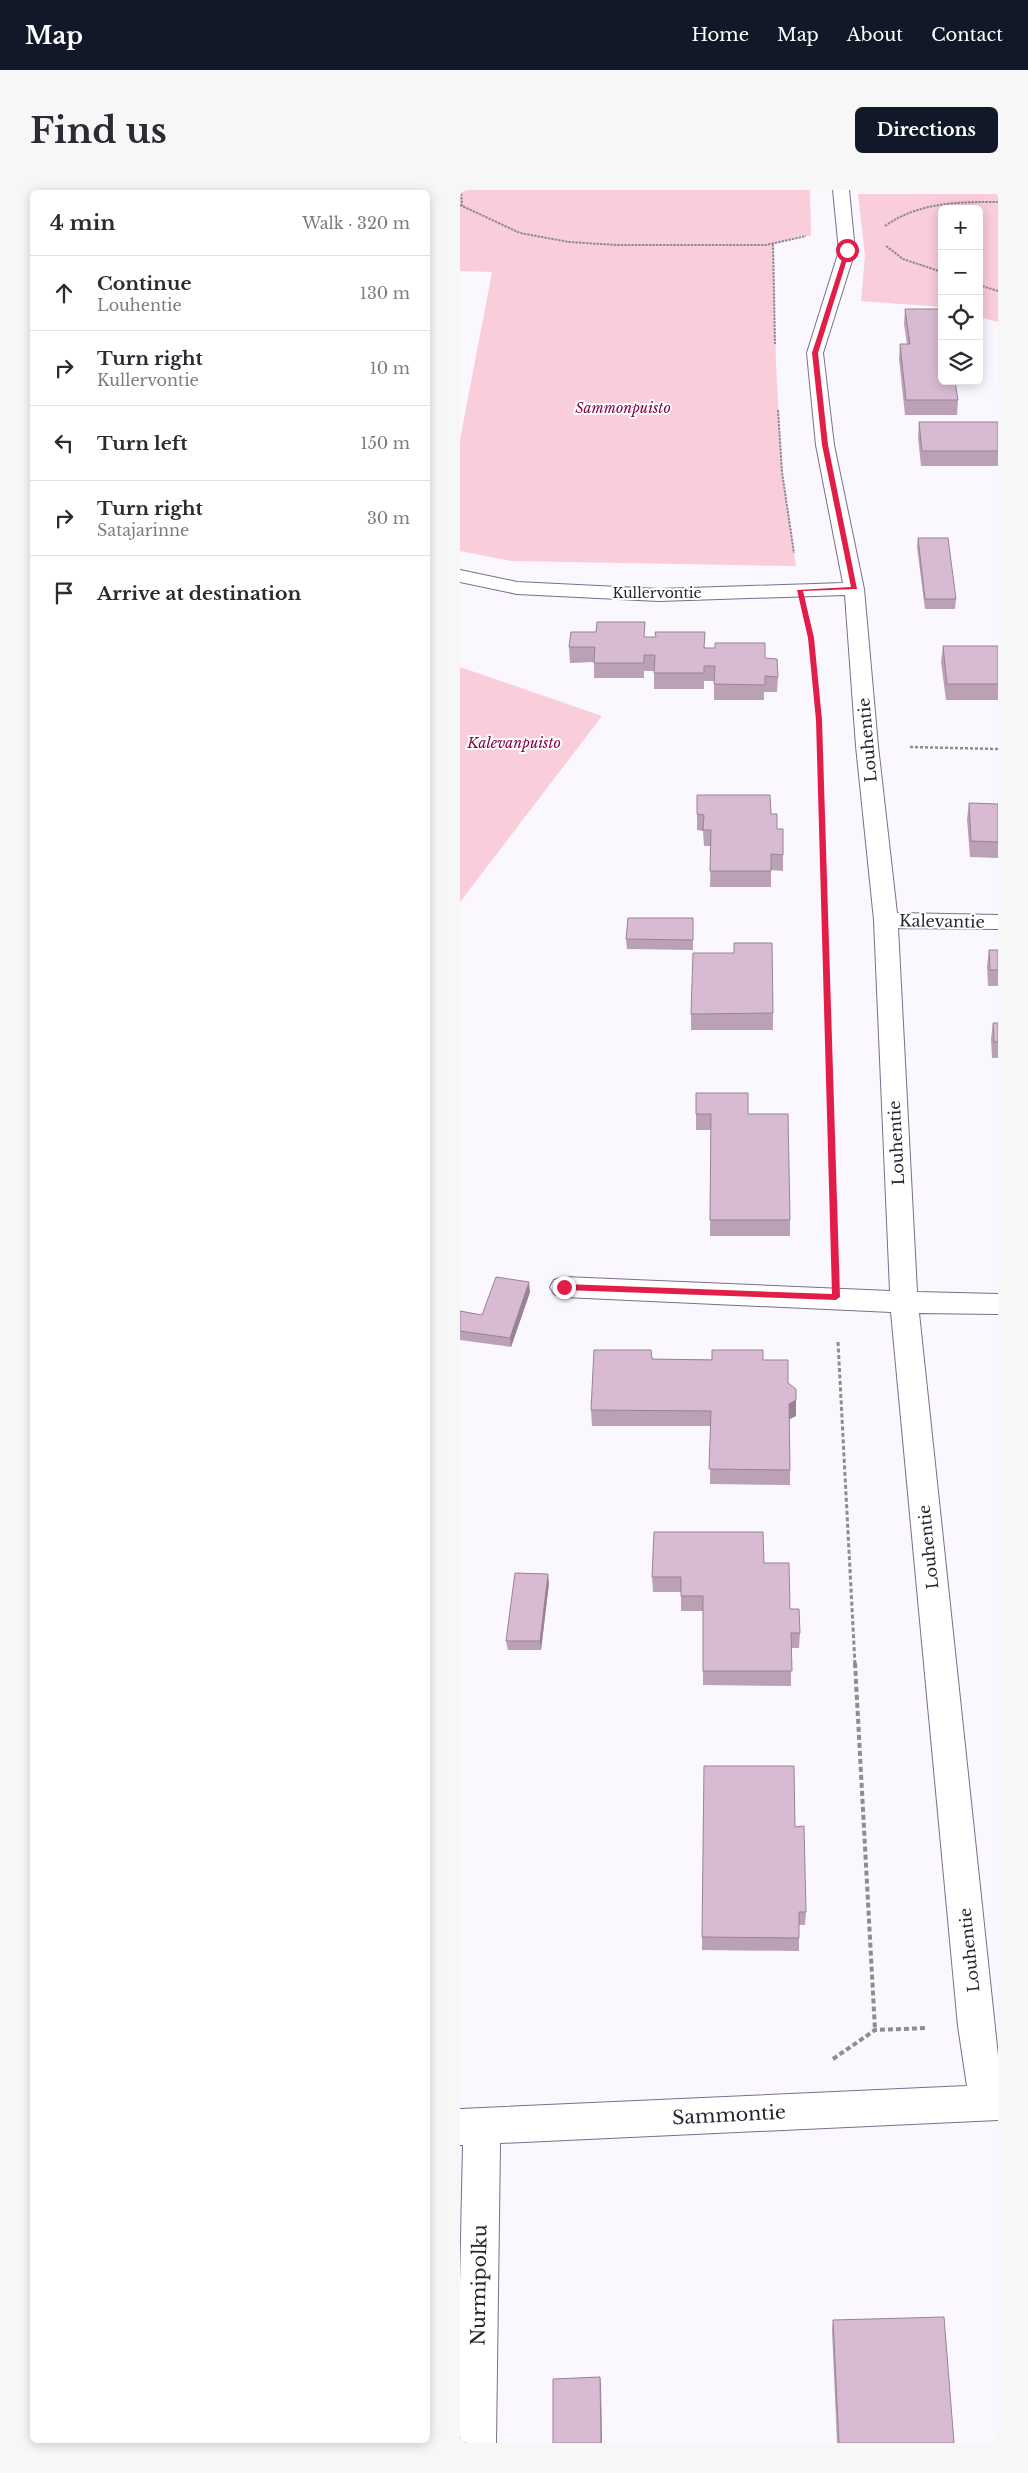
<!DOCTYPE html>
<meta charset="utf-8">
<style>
:root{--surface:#fff;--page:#f7f7f7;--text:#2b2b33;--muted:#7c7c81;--line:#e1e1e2;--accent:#111827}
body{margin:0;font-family:"Libre Baskerville",serif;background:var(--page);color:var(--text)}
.controls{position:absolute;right:15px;top:15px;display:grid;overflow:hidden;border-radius:8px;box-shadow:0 2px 12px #0003}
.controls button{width:45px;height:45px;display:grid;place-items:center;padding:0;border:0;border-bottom:1px solid var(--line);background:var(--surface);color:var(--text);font:25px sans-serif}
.stop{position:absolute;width:15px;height:15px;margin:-11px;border:4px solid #e11d48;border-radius:50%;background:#fff}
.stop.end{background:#e11d48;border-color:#fff;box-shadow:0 1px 5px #0008}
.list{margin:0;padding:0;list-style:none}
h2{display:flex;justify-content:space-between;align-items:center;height:65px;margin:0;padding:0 20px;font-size:21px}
h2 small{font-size:16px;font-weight:400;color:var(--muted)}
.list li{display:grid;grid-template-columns:32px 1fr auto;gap:15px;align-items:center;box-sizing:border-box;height:75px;padding:0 20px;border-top:1px solid var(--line)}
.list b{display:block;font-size:19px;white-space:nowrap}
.list p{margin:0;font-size:16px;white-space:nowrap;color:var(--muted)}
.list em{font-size:16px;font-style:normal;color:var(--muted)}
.icon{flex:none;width:28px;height:28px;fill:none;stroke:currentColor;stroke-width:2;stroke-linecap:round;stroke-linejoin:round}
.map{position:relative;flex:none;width:538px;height:2253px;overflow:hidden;border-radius:8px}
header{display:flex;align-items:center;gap:30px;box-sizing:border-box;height:70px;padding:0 25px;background:var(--accent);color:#fff}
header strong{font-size:24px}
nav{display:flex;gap:28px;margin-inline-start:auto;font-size:18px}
.intro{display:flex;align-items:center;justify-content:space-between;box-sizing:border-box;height:120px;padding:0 30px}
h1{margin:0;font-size:35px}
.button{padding:12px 22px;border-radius:8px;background:var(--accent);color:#fff;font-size:18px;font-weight:700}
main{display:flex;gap:30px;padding:0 30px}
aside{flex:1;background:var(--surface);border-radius:8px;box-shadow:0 2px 12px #0003}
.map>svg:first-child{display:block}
</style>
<header>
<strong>Map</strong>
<nav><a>Home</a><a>Map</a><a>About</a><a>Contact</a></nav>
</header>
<div class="intro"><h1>Find us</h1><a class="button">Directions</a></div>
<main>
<aside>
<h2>4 min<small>Walk · 320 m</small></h2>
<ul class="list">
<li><svg class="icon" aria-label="ahead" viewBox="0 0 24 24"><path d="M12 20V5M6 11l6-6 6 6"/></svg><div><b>Continue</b><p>Louhentie</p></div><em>130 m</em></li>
<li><svg class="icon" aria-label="right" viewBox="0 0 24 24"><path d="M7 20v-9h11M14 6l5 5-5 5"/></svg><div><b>Turn right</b><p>Kullervontie</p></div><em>10 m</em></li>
<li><svg class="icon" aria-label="left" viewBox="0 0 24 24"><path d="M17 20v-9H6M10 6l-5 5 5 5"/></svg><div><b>Turn left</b></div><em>150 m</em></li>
<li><svg class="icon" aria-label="right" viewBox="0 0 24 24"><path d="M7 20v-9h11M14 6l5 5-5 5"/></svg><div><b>Turn right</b><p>Satajarinne</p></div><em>30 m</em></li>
<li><svg class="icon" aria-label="arrive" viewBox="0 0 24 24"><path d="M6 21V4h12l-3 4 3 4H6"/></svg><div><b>Arrive at destination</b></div></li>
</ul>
</aside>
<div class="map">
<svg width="538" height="2253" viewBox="0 0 538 2253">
<rect width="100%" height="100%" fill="#faf7fe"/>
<path fill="#f9cdd9" d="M 0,0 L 350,0 L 351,46 L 341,46 L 313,54 L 316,174 L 322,282 L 336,376 L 51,371 L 0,361 L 0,250 L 32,82 L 0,81 Z
M 398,4 L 538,4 L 538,132 L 519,127 L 519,19 L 482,19 L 482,117 L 401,111 L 405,65 Z
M 0,477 L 142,526 L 0,712 Z"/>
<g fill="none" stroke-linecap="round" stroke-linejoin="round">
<defs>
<path id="minor" d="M 373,0 L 389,0 L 395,61 L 363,163 L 374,255 L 404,399 L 418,556 L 437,723 L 538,725 L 538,739 L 438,738 L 457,1102 L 538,1104 L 538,1124 L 459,1123 L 538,1866 L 538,1930 L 40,1953 L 36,2253 L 0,2253 L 0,2094 L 3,1955 L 0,1955 L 0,1919 L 507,1896 L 498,1836 L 431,1122 L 104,1107 L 94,1104 L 90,1097 L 94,1090 L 104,1087 L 430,1101 L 414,730 L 396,556 L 385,405 L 199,411 L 57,404 L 0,392 L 0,380 L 57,392 L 199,399 L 383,393 L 356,255 L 347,163 L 379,61 Z"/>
</defs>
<use href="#minor" stroke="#796f8b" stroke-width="2"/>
<path stroke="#8f8b94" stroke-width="2" stroke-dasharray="2.5 1" stroke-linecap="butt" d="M 1,0 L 2,16
M 0,15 L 60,43 L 109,52 L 157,55 L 306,55 L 346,46
M 425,36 C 459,12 498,12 538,12
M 313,54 L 315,154
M 426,56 L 443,69 L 482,82
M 519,95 L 538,101
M 318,220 L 322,282 L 334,363"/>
<path stroke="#8f8b94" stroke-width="2.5" stroke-dasharray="3 2" stroke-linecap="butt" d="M 349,438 L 359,530 L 368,862
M 450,557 L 538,559"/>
<path stroke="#8f8b94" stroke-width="3" stroke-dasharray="4 2.5" stroke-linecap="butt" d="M 368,860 L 374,1068
M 378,1152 L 395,1475"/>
<path stroke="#8f8b94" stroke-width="4" stroke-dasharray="5 3" stroke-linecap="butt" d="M 395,1473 L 415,1840
M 373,1869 L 415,1840 L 467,1838"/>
<use href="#minor" fill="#fff" fill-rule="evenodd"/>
</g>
<path fill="#baa1b5" d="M 445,119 L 498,210 L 497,225 L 445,225 L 439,169 L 440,154 L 447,154 L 444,134 Z
M 459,232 L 538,232 L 538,276 L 461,276 L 458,247 Z
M 458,348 L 496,409 L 495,419 L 465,419 L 457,357 Z
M 186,447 L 305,468 L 318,487 L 317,502 L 304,502 L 304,510 L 254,510 L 254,491 L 244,491 L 244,499 L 194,499 L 194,481 L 184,481 L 184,488 L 134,488 L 134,472 L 110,473 L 109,457 Z
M 483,456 L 538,456 L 538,510 L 486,510 L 481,472 Z
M 538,605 L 538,668 L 510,667 L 507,629 L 509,613 L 538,614 Z
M 237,624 L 311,624 L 317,639 L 323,665 L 323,681 L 311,680 L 311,697 L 250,697 L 251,656 L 244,656 L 243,641 L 237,640 Z
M 233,728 L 233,760 L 167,759 L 166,749 Z
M 529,760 L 538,760 L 538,800 L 538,796 L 528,796 L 527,776 Z
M 313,823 L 313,840 L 231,840 L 231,824 Z
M 533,833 L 538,833 L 538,868 L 532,868 L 531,849 Z
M 236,924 L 288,924 L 330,1030 L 330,1046 L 250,1046 L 251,940 L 236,940 Z
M 70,1102 L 51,1157 L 0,1150 L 0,1121 L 22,1125 Z
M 192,1169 L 303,1170 L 328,1193 L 336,1210 L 336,1226 L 329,1229 L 330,1280 L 330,1295 L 250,1294 L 251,1236 L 132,1236 L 131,1220 Z
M 304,1373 L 330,1419 L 340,1443 L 339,1458 L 331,1458 L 331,1496 L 243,1495 L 243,1421 L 221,1421 L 221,1402 L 193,1402 L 192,1387 Z
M 89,1393 L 81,1460 L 48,1460 L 46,1451 Z
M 335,1637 L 346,1722 L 345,1735 L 339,1735 L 339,1761 L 242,1760 L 242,1747 Z
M 373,2130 L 494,2253 L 377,2253 L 372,2140 Z"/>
<path fill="#978394" d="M 69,1092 L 70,1102 L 51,1157 L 50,1148 Z
M 336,1210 L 336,1226 L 328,1230 L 329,1214 Z
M 88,1384 L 89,1393 L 81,1460 L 80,1451 Z
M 140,2187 L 141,2193 L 142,2253 L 141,2253 Z"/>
<path fill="#d8bbd3" stroke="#978394" d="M 445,119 L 482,119 L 482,191 L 495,191 L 498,210 L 446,210 L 440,154 L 450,154 Z
M 459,232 L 538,232 L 538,261 L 462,261 Z
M 458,348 L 488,348 L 496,409 L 465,409 Z
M 137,432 L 185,432 L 184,447 L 196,447 L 195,442 L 245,442 L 244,458 L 255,458 L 255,453 L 305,453 L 305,468 L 317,469 L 318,487 L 305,486 L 305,495 L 254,494 L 255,476 L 244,476 L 244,483 L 194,483 L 195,465 L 184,465 L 184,473 L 134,473 L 135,457 L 109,457 L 111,442 L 136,442 Z
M 483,456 L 538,456 L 538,494 L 487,494 Z
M 237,605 L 310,605 L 311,624 L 317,624 L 317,639 L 323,639 L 323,665 L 311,664 L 311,681 L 250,681 L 251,640 L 243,640 L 244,625 L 237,624 Z
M 509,613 L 538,614 L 538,652 L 511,651 Z
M 168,728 L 233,728 L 233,750 L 166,749 Z
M 274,753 L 312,753 L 313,823 L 231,824 L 233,763 L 274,763 Z
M 529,760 L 538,760 L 538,780 L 530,780 Z
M 533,833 L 538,833 L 538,852 L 534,852 Z
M 236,903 L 288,903 L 288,924 L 328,924 L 330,1030 L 250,1030 L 251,924 L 236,924 Z
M 36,1087 L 69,1092 L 50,1148 L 0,1141 L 0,1121 L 22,1125 Z
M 134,1160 L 191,1160 L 192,1169 L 252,1170 L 252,1160 L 303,1160 L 303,1170 L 328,1170 L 328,1193 L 336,1199 L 336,1210 L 329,1214 L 330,1280 L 249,1279 L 251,1221 L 131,1220 Z
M 194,1342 L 303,1342 L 304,1373 L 329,1373 L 330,1419 L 339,1419 L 340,1443 L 331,1443 L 332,1481 L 243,1481 L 243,1406 L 221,1406 L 221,1387 L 192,1387 Z
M 55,1383 L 88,1384 L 80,1451 L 46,1451 Z
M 244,1576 L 334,1576 L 335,1637 L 344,1636 L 346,1722 L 339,1722 L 339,1748 L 242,1747 Z
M 484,2127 L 494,2253 L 379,2253 L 373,2130 Z
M 140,2187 L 141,2253 L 93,2253 L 93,2189 Z"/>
<path fill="#e11d48" d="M 385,60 L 390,60 L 358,163 L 368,255 L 397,399 L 343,401 L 354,448 L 362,530 L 380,1107 L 376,1110 L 104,1100 L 100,1097 L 104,1094 L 372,1104 L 356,530 L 348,448 L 337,400 L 391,397 L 362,255 L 352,163 Z"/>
<g text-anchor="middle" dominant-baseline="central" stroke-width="4" stroke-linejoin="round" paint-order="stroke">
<g font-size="14" font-style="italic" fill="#840444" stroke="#fff">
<text x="163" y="218">Sammonpuisto</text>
<text x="54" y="553">Kalevanpuisto</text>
</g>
<g font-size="14" fill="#292430" stroke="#fff">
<text x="197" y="403">Kullervontie</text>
</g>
<g font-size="16" fill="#292430" stroke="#fff">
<text transform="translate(407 550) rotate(-95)">Louhentie</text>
<text transform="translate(482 731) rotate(1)">Kalevantie</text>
<text transform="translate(436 953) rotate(-93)">Louhentie</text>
<text transform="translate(468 1357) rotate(-96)">Louhentie</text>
<text transform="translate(509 1760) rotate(-96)">Louhentie</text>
</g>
<g font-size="19" fill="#292430" stroke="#fff">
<text transform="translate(269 1925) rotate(-3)">Sammontie</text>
<text transform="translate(19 2095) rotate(-89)">Nurmipolku</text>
</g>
</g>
</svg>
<div class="controls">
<button>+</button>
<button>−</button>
<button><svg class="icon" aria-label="locate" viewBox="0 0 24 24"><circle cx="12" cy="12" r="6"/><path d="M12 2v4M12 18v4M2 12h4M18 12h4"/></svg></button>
<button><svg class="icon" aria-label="layers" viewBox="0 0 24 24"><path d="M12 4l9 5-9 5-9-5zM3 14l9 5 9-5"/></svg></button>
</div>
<div class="stop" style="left:387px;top:60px"></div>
<div class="stop end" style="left:104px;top:1097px"></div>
</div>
</main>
